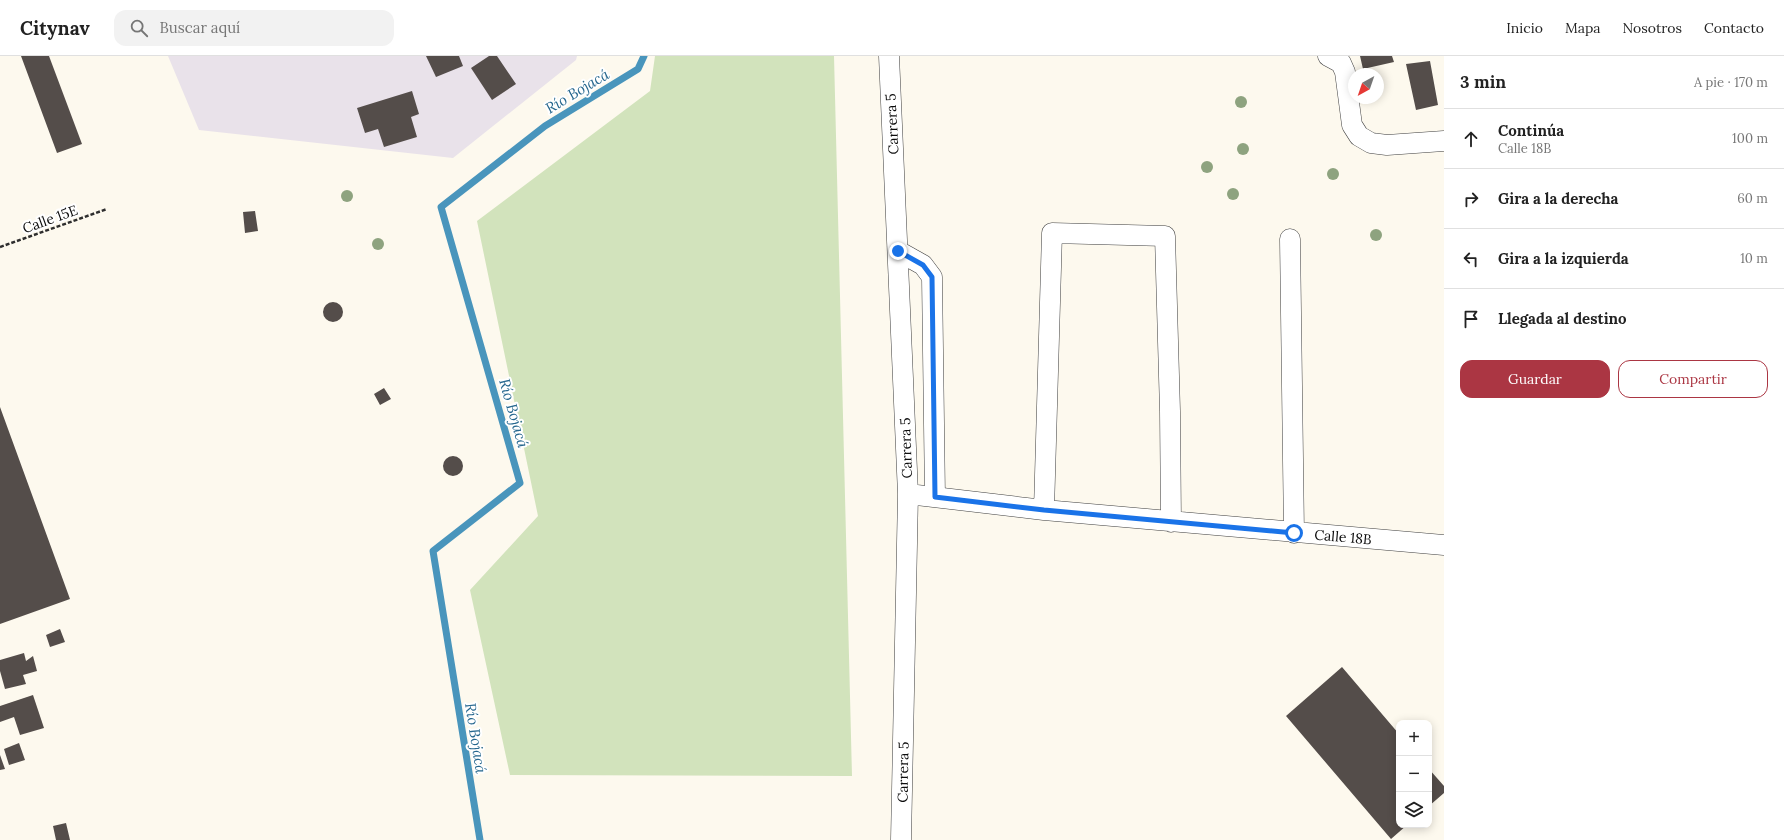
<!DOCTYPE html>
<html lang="es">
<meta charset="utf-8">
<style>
:root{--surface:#fff;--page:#f2f2f2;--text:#222;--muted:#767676;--line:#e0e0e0;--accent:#ab3643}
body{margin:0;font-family:Lora,serif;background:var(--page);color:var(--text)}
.controls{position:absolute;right:12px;bottom:12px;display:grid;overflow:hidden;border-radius:8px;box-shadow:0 2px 10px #0003}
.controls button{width:36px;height:36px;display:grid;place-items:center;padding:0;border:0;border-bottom:1px solid var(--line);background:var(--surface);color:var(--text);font:20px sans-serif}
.compass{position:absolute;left:1348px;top:12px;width:36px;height:36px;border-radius:50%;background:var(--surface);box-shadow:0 2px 10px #0003;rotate:220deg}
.stop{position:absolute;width:12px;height:12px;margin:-9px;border:3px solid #1a73e8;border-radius:50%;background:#fff}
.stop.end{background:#1a73e8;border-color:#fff;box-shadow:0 1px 4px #0008}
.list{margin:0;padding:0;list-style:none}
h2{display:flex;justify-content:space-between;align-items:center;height:52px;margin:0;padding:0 16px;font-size:17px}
h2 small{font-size:13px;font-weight:400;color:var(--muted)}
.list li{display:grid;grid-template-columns:26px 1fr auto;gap:12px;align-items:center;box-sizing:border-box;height:60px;padding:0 16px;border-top:1px solid var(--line)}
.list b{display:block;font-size:15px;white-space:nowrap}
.list p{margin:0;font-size:13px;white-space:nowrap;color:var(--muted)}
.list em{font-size:13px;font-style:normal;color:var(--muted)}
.actions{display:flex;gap:8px;padding:12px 16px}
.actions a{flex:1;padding:9px 0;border:1px solid var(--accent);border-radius:12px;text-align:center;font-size:14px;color:var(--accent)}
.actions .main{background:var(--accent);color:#fff}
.icon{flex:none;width:22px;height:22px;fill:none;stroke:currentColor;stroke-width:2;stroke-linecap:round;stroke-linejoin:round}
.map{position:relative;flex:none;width:1444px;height:784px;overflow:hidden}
header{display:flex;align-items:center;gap:24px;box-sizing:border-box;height:56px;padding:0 20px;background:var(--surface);border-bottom:1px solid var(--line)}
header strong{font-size:19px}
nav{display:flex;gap:22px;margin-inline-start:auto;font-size:14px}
.search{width:280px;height:36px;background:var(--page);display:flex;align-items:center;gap:10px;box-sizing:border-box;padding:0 14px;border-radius:12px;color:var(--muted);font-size:15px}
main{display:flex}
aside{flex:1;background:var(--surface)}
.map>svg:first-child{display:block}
</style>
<header>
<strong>Citynav</strong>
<div class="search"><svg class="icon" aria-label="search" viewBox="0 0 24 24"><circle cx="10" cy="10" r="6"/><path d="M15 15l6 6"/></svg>Buscar aquí</div>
<nav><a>Inicio</a><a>Mapa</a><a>Nosotros</a><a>Contacto</a></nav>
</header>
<main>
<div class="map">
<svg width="1444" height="784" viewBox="0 0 1444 784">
<rect width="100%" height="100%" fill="#fdf9ee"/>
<path fill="#e9e2ea" d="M 168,0 L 577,0 L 576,4 L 453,102 L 199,74 Z"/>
<path fill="#d2e3bc" d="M 655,0 L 834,0 L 852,720 L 510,719 L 470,534 L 538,460 L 477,165 L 650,35 Z"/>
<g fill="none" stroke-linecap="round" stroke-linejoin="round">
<path stroke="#4995bc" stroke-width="7" d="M 480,784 L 433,495 L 520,427 L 441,151 L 545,70 L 638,13 L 644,0"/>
</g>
<path fill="#544d4a" d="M 21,0 L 49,0 L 82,88 L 57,97 Z
M 426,0 L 459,0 L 463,10 L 436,21 Z
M 489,0 L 497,0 L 516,28 L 492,44 L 471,12 Z
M 1360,0 L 1392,0 L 1394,6 L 1363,13 Z
M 1430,5 L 1438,49 L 1416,54 L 1406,8 Z
M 412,35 L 419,58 L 411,61 L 417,81 L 384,91 L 378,73 L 365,77 L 357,52 Z
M 255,155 L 258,175 L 245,177 L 243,156 Z
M323 256a10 10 0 1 1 20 0a10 10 0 1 1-20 0Z
M 384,332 L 391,343 L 380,349 L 374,338 Z
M 0,351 L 70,543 L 0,568 Z
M443 410a10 10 0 1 1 20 0a10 10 0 1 1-20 0Z
M 60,573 L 65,586 L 50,591 L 46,579 Z
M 24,597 L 26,605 L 33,600 L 37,615 L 23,619 L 26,628 L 5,633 L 0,615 L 0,604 Z
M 1342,611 L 1399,678 L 1399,769 L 1407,769 L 1391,783 L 1286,660 Z
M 33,639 L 44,672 L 20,679 L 14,661 L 0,666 L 0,650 Z
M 19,687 L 25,704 L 9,709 L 4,693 Z
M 0,699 L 5,713 L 0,714 Z
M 1429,713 L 1444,730 L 1444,737 L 1429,750 Z
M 66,767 L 70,784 L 56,784 L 53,770 Z"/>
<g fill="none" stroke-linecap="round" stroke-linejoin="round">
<defs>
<path id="minor" d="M 889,0 L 908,438 L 901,784
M 1328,0 L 1341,7 L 1345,16 L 1352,69 L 1359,80 L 1371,87 L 1387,89 L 1444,85
M 1290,183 L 1294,477
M 898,195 L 923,209 L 932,221 L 935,441
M 908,438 L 1044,454 L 1444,489
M 1044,454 L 1052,177 L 1165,180 L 1170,355 L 1171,466"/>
</defs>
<use href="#minor" stroke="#3f3f3f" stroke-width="21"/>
<path stroke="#2e2e2e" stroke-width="2.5" stroke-dasharray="4 2" stroke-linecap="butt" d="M 0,191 L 107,153"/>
<use href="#minor" stroke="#fff" stroke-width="20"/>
</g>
<g fill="#8ea37f">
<circle cx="1241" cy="46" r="6"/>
<circle cx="1243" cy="93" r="6"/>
<circle cx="1207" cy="111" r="6"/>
<circle cx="1333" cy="118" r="6"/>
<circle cx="1233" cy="138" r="6"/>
<circle cx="347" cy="140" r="6"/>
<circle cx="1376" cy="179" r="6"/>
<circle cx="378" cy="188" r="6"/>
</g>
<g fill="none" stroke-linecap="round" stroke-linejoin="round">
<path stroke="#1a73e8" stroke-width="5" d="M 898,195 L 923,209 L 932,221 L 935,441 L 1044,454 L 1294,477"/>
</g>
<g text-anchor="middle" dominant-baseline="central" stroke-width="4" stroke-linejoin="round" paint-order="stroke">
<g font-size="14" fill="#0c0c0c" stroke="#fff">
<text transform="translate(892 68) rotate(-93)">Carrera 5</text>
<text transform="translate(50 163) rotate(-20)">Calle 15E</text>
<text transform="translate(906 392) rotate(-92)">Carrera 5</text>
<text transform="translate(1343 481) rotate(5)">Calle 18B</text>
<text transform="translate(903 716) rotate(-89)">Carrera 5</text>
</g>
<g font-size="15" font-style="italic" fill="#26678e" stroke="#fff">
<text transform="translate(577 35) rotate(-31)">Río Bojacá</text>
<text transform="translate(514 357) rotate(74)">Río Bojacá</text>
<text transform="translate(476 682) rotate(81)">Río Bojacá</text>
</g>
</g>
</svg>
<div class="controls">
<button>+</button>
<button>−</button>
<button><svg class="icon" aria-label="layers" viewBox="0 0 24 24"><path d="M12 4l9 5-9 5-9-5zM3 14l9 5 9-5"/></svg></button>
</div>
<svg class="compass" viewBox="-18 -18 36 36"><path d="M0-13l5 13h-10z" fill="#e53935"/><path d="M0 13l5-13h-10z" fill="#767676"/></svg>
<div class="stop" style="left:1294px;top:477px"></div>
<div class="stop end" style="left:898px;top:195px"></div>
</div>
<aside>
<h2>3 min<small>A pie · 170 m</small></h2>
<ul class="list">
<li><svg class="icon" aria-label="ahead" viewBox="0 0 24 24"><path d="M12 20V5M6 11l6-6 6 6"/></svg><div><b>Continúa</b><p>Calle 18B</p></div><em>100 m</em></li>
<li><svg class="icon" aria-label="right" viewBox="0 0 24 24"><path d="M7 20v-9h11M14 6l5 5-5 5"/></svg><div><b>Gira a la derecha</b></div><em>60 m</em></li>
<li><svg class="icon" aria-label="left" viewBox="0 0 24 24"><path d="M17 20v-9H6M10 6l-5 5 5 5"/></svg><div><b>Gira a la izquierda</b></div><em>10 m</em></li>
<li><svg class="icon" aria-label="arrive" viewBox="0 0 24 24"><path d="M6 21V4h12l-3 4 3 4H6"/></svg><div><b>Llegada al destino</b></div></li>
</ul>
<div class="actions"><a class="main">Guardar</a><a>Compartir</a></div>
</aside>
</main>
